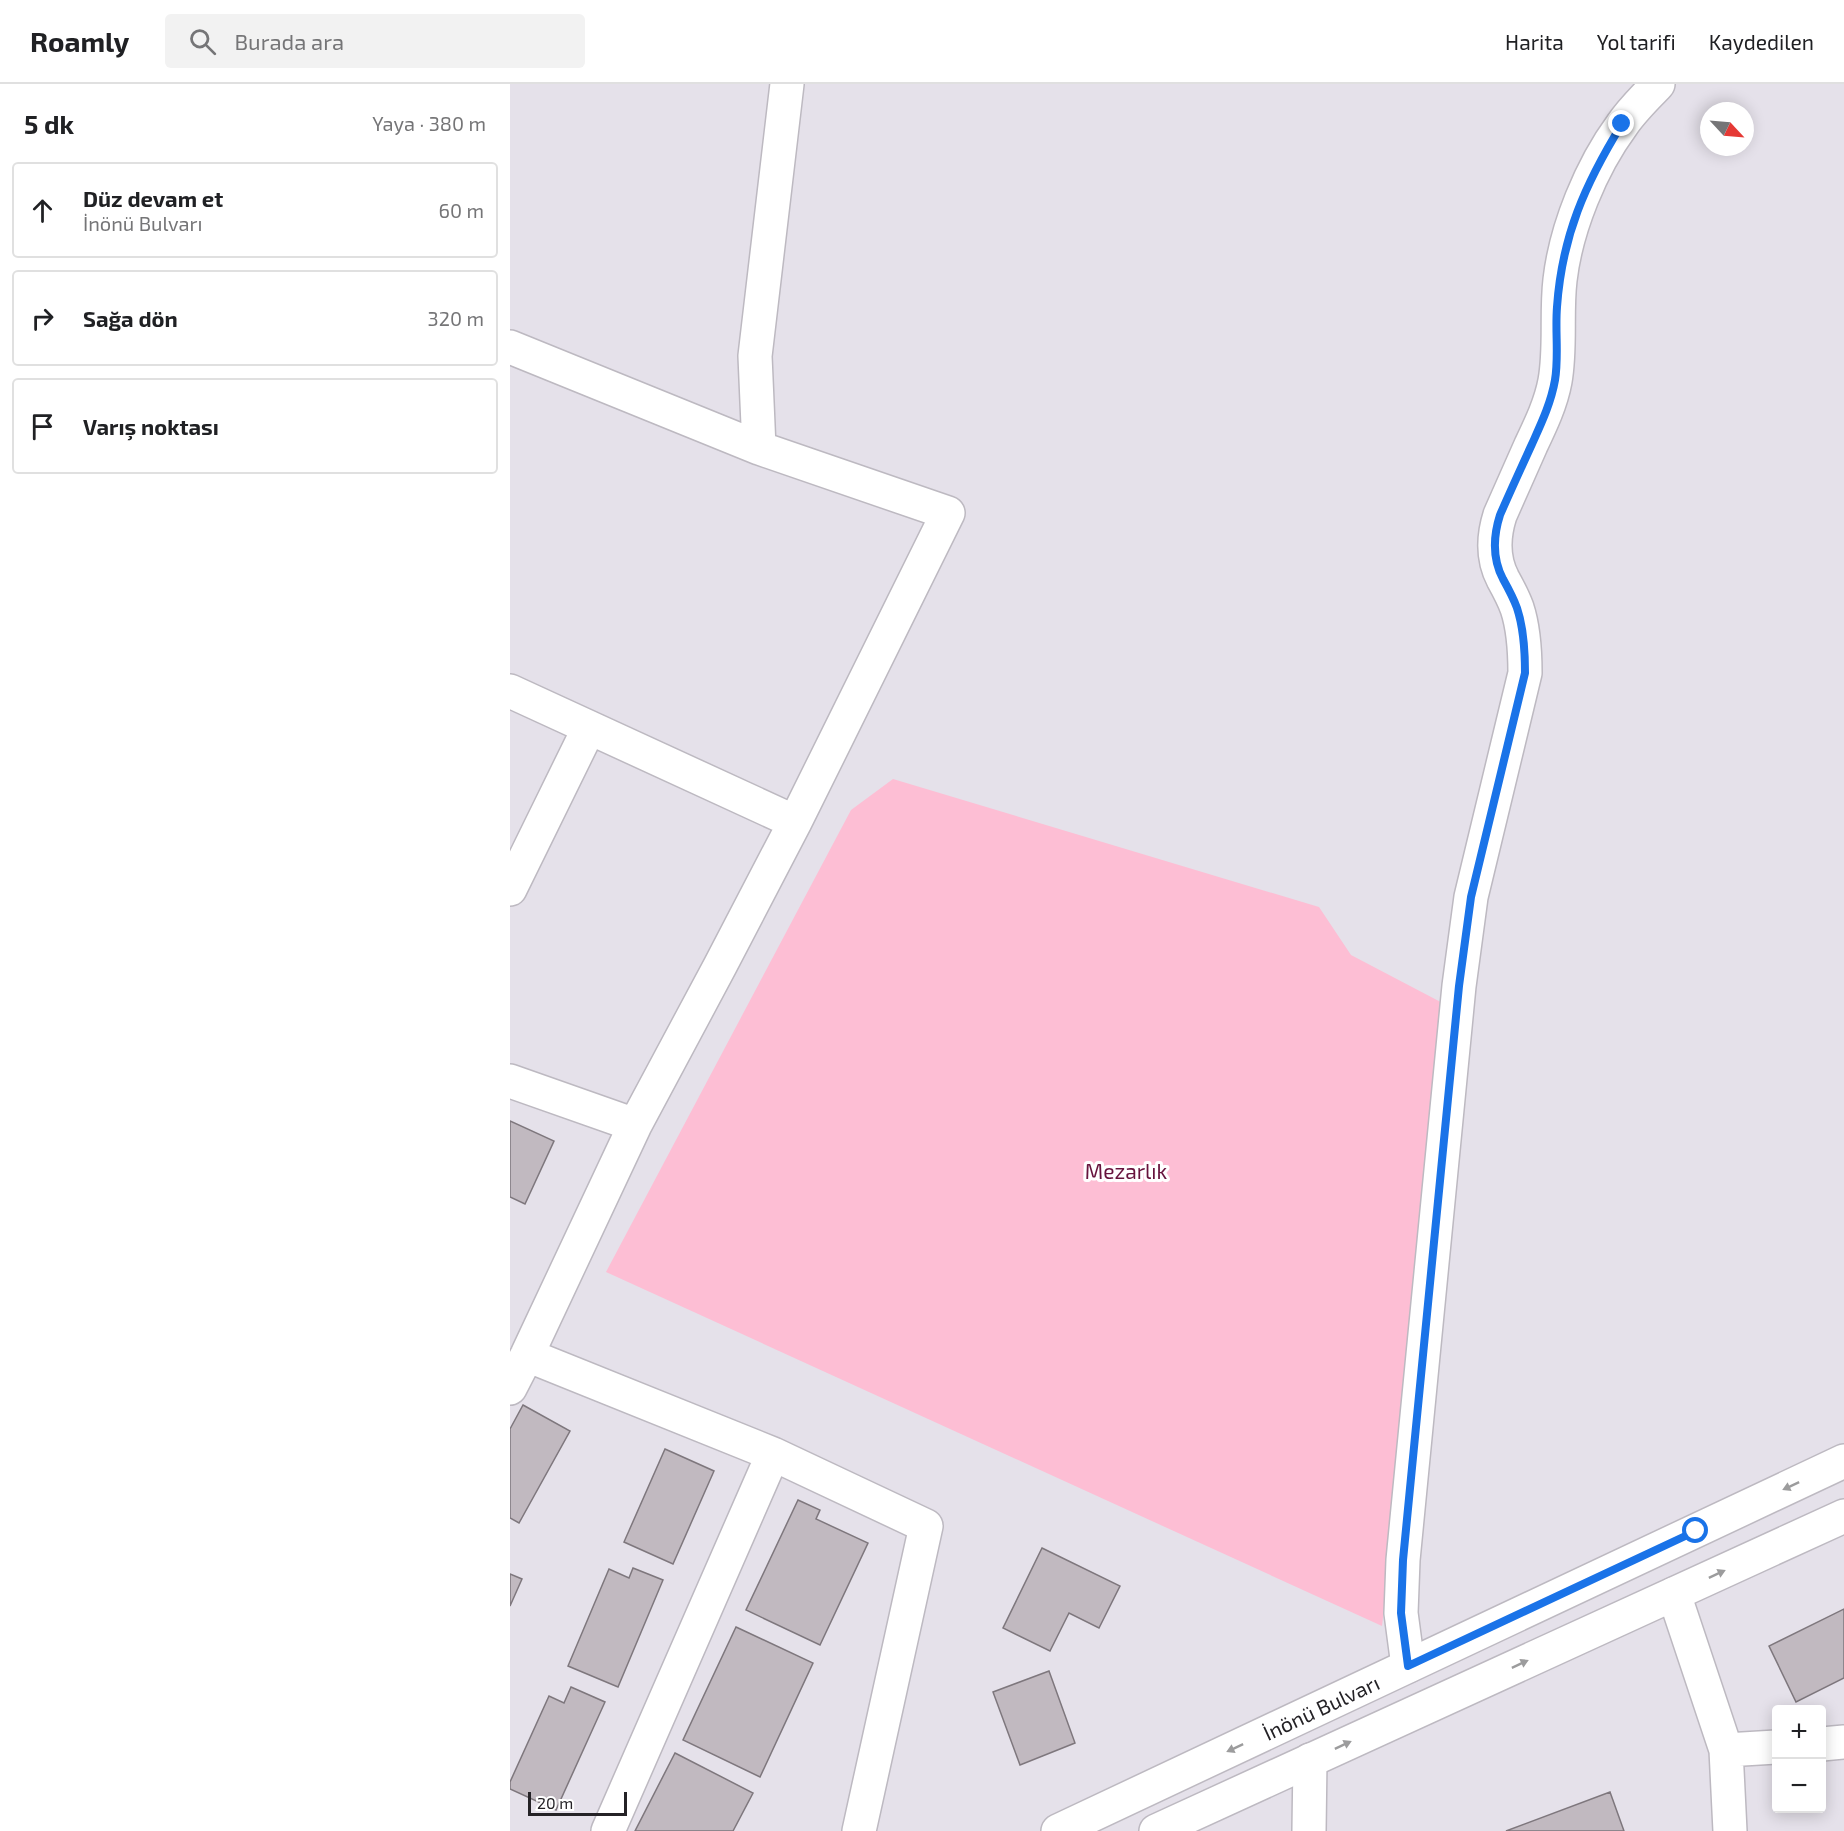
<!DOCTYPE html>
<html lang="tr">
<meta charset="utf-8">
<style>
:root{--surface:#fff;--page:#f2f2f2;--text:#202124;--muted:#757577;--line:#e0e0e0}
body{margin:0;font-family:"Exo 2",sans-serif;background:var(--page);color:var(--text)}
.controls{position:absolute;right:18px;bottom:18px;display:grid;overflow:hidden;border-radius:6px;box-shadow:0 3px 15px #0003}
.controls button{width:54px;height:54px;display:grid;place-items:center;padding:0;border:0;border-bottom:2px solid var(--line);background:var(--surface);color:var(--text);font:30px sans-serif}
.compass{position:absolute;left:1190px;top:18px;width:54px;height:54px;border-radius:50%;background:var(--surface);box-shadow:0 3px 15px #0003;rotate:116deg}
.scale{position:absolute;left:18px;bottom:15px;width:99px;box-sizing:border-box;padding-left:6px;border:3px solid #242226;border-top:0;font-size:16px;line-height:21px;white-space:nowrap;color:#242226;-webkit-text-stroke:4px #fff;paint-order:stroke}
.stop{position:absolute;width:18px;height:18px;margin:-14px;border:4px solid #1a73e8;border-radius:50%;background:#fff}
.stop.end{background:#1a73e8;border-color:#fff;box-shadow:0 2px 6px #0008}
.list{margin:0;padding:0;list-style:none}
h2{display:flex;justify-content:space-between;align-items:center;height:78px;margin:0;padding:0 24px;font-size:26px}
h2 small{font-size:20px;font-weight:400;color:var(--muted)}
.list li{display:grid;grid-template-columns:39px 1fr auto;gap:18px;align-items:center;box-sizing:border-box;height:96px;margin:0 12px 12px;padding:0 12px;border:2px solid var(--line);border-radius:6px}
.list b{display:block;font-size:22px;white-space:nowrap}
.list p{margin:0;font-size:20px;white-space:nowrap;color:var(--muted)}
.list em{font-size:20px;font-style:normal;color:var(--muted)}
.icon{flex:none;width:33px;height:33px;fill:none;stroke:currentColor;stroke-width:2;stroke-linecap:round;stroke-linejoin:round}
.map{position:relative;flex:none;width:1334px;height:1747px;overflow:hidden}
header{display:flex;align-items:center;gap:36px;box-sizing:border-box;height:84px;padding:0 30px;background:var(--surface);border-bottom:2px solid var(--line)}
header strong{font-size:28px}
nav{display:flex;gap:33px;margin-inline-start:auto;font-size:21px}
.search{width:420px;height:54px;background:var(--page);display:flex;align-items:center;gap:15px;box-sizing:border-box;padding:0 21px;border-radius:6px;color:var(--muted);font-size:22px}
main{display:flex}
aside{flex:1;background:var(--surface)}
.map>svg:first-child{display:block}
</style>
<header>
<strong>Roamly</strong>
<div class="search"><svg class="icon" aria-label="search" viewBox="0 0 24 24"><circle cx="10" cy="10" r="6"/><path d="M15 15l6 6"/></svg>Burada ara</div>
<nav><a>Harita</a><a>Yol tarifi</a><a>Kaydedilen</a></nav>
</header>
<main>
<aside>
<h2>5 dk<small>Yaya · 380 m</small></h2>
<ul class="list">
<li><svg class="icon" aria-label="ahead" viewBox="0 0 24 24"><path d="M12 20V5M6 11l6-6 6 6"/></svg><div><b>Düz devam et</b><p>İnönü Bulvarı</p></div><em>60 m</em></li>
<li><svg class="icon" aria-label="right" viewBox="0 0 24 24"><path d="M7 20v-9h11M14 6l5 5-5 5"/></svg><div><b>Sağa dön</b></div><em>320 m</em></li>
<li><svg class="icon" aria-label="arrive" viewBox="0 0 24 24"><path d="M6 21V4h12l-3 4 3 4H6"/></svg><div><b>Varış noktası</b></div></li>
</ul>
</aside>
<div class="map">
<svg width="1334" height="1747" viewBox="0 0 1334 1747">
<rect width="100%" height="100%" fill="#e5e1ea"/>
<path fill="#fdbed4" d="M 383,695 L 809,823 L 841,871 L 944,925 L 872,1542 L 96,1188 L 341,726 Z"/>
<path fill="#c1b9c0" stroke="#7e777d" stroke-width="1.5" d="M 0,1037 L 44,1057 L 15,1120 L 0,1113 Z
M 13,1321 L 60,1347 L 9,1439 L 0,1434 L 0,1345 Z
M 155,1365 L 204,1387 L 163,1480 L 114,1458 Z
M 288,1416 L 310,1426 L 306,1435 L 358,1459 L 310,1561 L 236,1526 Z
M 532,1464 L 610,1502 L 589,1544 L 559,1529 L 540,1567 L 493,1544 Z
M 123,1484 L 153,1496 L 108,1603 L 58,1582 L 99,1485 L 119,1494 Z
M 0,1490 L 12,1495 L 0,1522 Z
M 1334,1525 L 1334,1594 L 1286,1618 L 1259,1562 Z
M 226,1543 L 303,1579 L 250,1693 L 173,1656 Z
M 539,1587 L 565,1659 L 510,1681 L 483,1608 Z
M 61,1603 L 95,1618 L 46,1726 L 0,1705 L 0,1698 L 39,1612 L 54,1619 Z
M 165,1669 L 243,1709 L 223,1747 L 125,1747 Z
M 1100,1708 L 1114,1747 L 996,1747 Z"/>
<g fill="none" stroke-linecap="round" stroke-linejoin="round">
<defs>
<path id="minor" d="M 0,263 L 249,364 L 438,429 L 285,738 L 210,882 L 125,1041 L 17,1271 L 0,1304
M 249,364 L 245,272 L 277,0
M 0,607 L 285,738
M 0,805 L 79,644
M 0,997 L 125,1041
M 17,1271 L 263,1370 L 416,1442 L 349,1747
M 1164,1510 L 1216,1666 L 1220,1747
M 898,1582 L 891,1529 L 893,1476 L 949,902 L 961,813 L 1015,589 C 1015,567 1014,545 1007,524 C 1003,513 998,504 993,495 C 982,474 983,453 990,431 C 1000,408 1011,384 1021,361 C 1031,340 1041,319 1045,297 C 1051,264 1046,230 1050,196 C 1056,144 1081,83 1112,41 C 1122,26 1136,13 1148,0
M 1312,1660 L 1334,1658
M 1216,1666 L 1266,1663
M 98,1747 L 263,1370
M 799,1747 L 800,1676"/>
<path id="major" d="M 548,1747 L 1334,1377
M 646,1747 L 1334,1432"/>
</defs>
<use href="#minor" stroke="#bdb9c1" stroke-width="36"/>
<use href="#major" stroke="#bdb9c1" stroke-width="36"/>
<use href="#minor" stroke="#fff" stroke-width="33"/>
<use href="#major" stroke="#fff" stroke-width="33"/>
</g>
<defs><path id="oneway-solid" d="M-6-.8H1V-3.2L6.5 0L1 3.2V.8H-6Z" transform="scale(1.5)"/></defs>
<g fill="#9c9c9d">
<use href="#oneway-solid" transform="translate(1281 1402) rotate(155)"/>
<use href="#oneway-solid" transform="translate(1207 1490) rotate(-25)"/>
<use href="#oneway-solid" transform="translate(1010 1580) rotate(-25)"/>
<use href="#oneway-solid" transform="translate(833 1661) rotate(-25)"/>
<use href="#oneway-solid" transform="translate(725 1664) rotate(155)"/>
</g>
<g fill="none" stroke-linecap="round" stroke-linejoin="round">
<path stroke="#1a73e8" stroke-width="8" d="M 1112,40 C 1075,100 1052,152 1047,223 C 1045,248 1049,272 1045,296 C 1041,319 1031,340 1022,360 C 1011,384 1000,408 990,431 C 983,453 982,474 993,495 C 998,504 1003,513 1007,524 C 1014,545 1015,567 1015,589 L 961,813 L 949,902 L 893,1476 L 891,1529 L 898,1582 L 1186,1447"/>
</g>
<g text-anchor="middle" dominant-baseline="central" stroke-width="6" stroke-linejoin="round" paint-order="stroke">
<g font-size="21" fill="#67133d" stroke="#fff">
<text x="616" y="1086">Mezarlık</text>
</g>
<g font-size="21" fill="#242226" stroke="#fff">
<text transform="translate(811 1623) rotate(-25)">İnönü Bulvarı</text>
</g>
</g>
</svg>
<div class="controls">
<button>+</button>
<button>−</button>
</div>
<svg class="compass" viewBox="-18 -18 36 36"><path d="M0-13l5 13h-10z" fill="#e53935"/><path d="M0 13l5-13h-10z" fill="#757577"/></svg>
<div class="scale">20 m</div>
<div class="stop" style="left:1186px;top:1447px"></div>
<div class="stop end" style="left:1112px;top:40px"></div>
</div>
</main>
